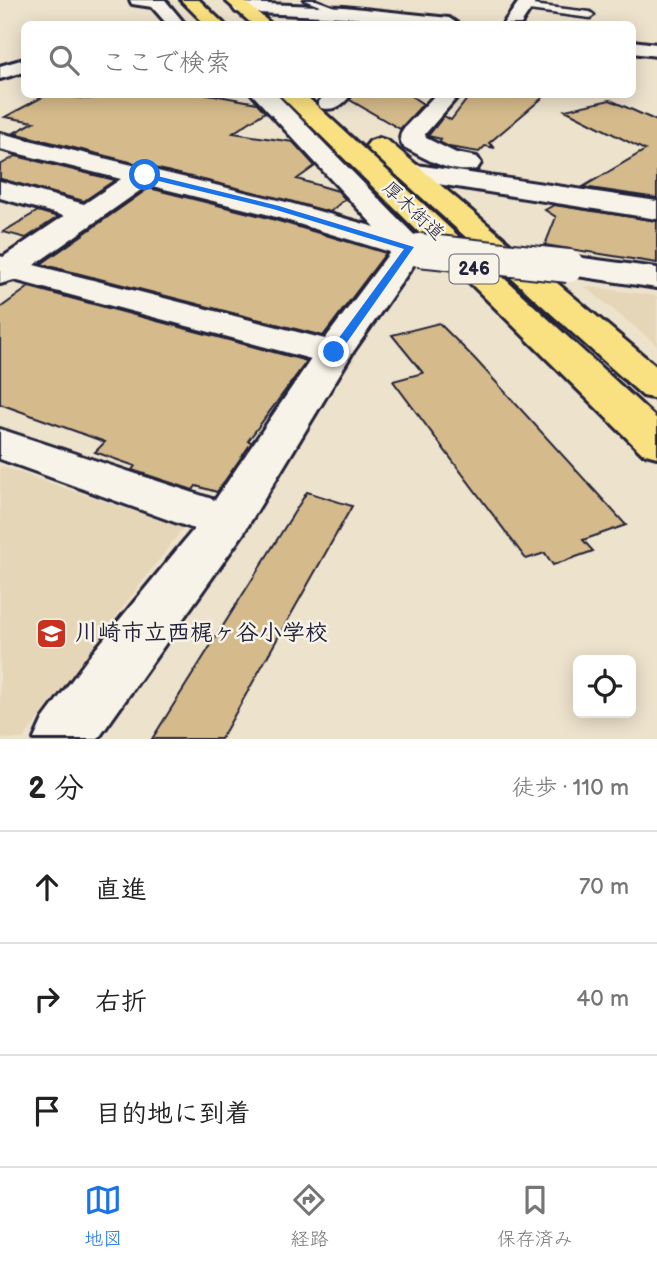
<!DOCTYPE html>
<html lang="ja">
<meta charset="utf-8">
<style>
:root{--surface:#fff;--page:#f6f6f6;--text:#222;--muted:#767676;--line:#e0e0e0;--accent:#1a73e8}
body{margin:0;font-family:"Balsamiq Sans","Klee One",sans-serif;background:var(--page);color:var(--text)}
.controls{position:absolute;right:21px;bottom:21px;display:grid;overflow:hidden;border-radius:10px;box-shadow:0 4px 18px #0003}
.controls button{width:63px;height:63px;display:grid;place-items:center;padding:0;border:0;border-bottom:2px solid var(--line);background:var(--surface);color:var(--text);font:35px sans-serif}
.stop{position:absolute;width:21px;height:21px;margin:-16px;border:5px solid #1a73e8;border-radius:50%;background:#fff}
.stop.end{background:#1a73e8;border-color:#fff;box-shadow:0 2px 7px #0008}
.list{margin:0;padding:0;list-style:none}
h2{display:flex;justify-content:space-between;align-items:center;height:91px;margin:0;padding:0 28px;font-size:30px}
h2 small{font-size:23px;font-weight:400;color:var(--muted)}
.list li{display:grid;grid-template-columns:46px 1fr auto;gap:21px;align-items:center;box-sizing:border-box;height:112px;padding:0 28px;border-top:2px solid var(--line)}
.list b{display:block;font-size:26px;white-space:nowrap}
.list em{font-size:23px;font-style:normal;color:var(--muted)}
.icon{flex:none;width:38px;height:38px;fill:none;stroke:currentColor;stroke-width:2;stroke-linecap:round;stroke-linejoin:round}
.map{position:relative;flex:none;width:657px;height:739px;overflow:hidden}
.search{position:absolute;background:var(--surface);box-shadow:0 4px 18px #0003;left:21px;right:21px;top:21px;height:77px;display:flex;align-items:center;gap:18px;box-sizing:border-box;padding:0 24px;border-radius:10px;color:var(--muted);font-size:26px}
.sheet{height:427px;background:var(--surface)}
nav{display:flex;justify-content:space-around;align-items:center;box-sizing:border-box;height:98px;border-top:2px solid var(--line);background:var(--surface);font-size:19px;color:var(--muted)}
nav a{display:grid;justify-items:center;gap:4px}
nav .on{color:var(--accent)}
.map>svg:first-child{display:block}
</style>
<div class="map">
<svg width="657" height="739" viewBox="0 0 657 739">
<rect width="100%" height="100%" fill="#ede2cc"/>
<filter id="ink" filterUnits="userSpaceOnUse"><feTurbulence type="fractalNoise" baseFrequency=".0143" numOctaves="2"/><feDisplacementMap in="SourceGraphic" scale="14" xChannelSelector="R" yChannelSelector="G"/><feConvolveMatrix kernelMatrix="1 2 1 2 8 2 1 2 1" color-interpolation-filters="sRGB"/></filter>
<g filter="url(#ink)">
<path fill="#e6d6b8" d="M 584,286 L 657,296 L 657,345 Z
M 0,466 L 183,528 L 23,739 L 0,739 Z"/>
<path fill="#d5bb8b" stroke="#22223b" stroke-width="2" d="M 48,94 L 89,99 L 106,94 L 208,94 L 257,103 L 265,112 L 233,133 L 293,142 L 315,166 L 297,179 L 338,191 L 345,199 L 330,212 L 14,133 L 34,122 L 5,117 Z
M 353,94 L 408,94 L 423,104 L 400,129 L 350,100 Z
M 471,94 L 547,94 L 489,143 L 495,148 L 485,146 L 479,152 L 449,147 L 439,142 L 441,139 L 428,136 L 444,116 L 451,120 Z
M 610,100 L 657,121 L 657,198 L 583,187 L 645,150 L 565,110 Z
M 16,156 L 115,180 L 84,201 L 0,179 L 0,165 Z
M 149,188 L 265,217 L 386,253 L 323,336 L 41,264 Z
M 554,205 L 657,221 L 657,263 L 545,245 L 556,217 L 545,210 Z
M 38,211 L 58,217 L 26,238 L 3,232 Z
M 29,287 L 307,361 L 248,441 L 252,442 L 217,492 L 196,486 L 193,490 L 132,470 L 135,466 L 95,452 L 105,442 L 0,404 L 0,308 Z
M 439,323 L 475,359 L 626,525 L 583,540 L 593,551 L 553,565 L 545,553 L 526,559 L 393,381 L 423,373 L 392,335 Z
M 307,492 L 352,506 L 221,739 L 152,739 Z"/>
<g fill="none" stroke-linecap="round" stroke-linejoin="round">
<defs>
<path id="lane" d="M 304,0 L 316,0 L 348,12 L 341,14 Z
M 524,4 L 590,12 L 594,15 L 590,18 L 521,9 Z"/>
<path id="street" d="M 130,0 L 165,0 L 185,24 L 167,24 L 152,7 L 132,4 Z
M 520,0 L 537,0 L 521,24 L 503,24 Z
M 242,3 L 344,7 L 449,18 L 458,24 L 406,24 L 344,17 L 236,12 L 233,8 L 236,4 Z
M 632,41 L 657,44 L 657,56 L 632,53 Z
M 24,59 L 24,72 L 0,79 L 0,66 Z
M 252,94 L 276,94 L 426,247 L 353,352 L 243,534 L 98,739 L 34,739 L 43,719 L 89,657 L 194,529 L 0,459 L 0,429 L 215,500 L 311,359 L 14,280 L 0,284 L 0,256 L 3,257 L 64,216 L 0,198 L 0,181 L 84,204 L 121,179 L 0,149 L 0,133 L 286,202 L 375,227 ZM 148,185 L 266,214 L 390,252 L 325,339 L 34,265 Z
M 325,94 L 351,94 C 343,106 334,111 321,108 L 318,103 Z
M 436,94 L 460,94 L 425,134 L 426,138 L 456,153 L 477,157 L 481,163 L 477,169 C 451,175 427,159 404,147 C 399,140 399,135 404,128 Z
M 410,164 L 657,201 L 657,219 L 400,178 L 396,172 L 400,166 Z
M 568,256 L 657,268 L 657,288 L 557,273 L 552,266 L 557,259 Z"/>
<path id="highway" d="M 181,0 L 199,0 L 224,24 L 205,24 Z
M 225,0 L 243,0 L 271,24 L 252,24 Z
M 279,94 L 304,94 L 657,419 L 657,457 L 642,453 Z
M 379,138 L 388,141 L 657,367 L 657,399 L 643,396 L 370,151 L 366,146 L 370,141 Z"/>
</defs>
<use href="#lane" stroke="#22223b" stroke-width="5"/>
<use href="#street" stroke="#22223b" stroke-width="6"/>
<use href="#highway" stroke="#22223b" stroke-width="6"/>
<use href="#lane" fill="#f7f3e8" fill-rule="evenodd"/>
<use href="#street" fill="#f7f3e8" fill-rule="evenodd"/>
<use href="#highway" fill="#f9e181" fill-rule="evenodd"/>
<defs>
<path id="street-bridge" d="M 419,250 L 568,266"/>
</defs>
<use href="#street-bridge" stroke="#22223b" stroke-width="36" stroke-linecap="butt"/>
<use href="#street-bridge" stroke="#f7f3e8" stroke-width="32"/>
</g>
</g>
<path fill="#1a73e8" d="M 145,173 L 279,206 L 414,247 L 338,355 L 330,355 L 330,350 L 404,249 L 273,209 L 142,177 Z"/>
<defs>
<symbol id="school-square" viewBox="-11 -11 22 22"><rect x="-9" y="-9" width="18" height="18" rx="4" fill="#c8321e" stroke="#f7f3e8"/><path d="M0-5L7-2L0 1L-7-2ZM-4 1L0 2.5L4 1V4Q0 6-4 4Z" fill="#fff"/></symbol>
</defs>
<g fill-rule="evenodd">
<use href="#school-square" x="34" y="616" width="35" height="35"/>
</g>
<g text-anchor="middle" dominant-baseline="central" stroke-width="5" stroke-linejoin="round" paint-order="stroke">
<rect fill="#f7f3e8" stroke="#62616f" stroke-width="2" x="449.5" y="254.5" width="49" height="29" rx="5"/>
<g font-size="18" font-weight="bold" fill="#22223b">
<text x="474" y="269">246</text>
</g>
<g font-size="19" fill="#22223b" stroke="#f7f3e8">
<text transform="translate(413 211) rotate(43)">厚木街道</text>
</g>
<g font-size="23" font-weight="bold" fill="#22223b" stroke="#f7f3e8" text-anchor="start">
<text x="75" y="633">川崎市立西梶ヶ谷小学校</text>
</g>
</g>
</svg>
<div class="controls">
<button><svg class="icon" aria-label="locate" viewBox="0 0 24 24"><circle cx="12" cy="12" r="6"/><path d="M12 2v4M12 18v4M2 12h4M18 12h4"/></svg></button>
</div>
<div class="stop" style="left:145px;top:175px"></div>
<div class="stop end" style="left:334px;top:352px"></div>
<div class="search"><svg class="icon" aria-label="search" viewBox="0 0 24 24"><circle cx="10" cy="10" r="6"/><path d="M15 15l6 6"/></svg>ここで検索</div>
</div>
<section class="sheet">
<h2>2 分<small>徒歩 · 110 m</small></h2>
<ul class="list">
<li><svg class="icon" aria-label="ahead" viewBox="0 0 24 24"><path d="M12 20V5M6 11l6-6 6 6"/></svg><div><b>直進</b></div><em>70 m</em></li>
<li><svg class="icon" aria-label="right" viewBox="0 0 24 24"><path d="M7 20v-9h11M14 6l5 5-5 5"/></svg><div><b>右折</b></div><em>40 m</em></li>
<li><svg class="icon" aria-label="arrive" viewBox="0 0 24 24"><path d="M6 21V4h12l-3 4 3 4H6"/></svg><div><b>目的地に到着</b></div></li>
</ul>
</section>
<nav>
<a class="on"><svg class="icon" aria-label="map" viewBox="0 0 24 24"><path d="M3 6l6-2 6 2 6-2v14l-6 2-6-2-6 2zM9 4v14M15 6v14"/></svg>地図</a>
<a><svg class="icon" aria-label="directions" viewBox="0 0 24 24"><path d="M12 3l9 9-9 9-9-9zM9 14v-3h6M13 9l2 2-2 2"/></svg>経路</a>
<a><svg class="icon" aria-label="saved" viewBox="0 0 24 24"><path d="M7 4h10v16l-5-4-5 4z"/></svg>保存済み</a>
</nav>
